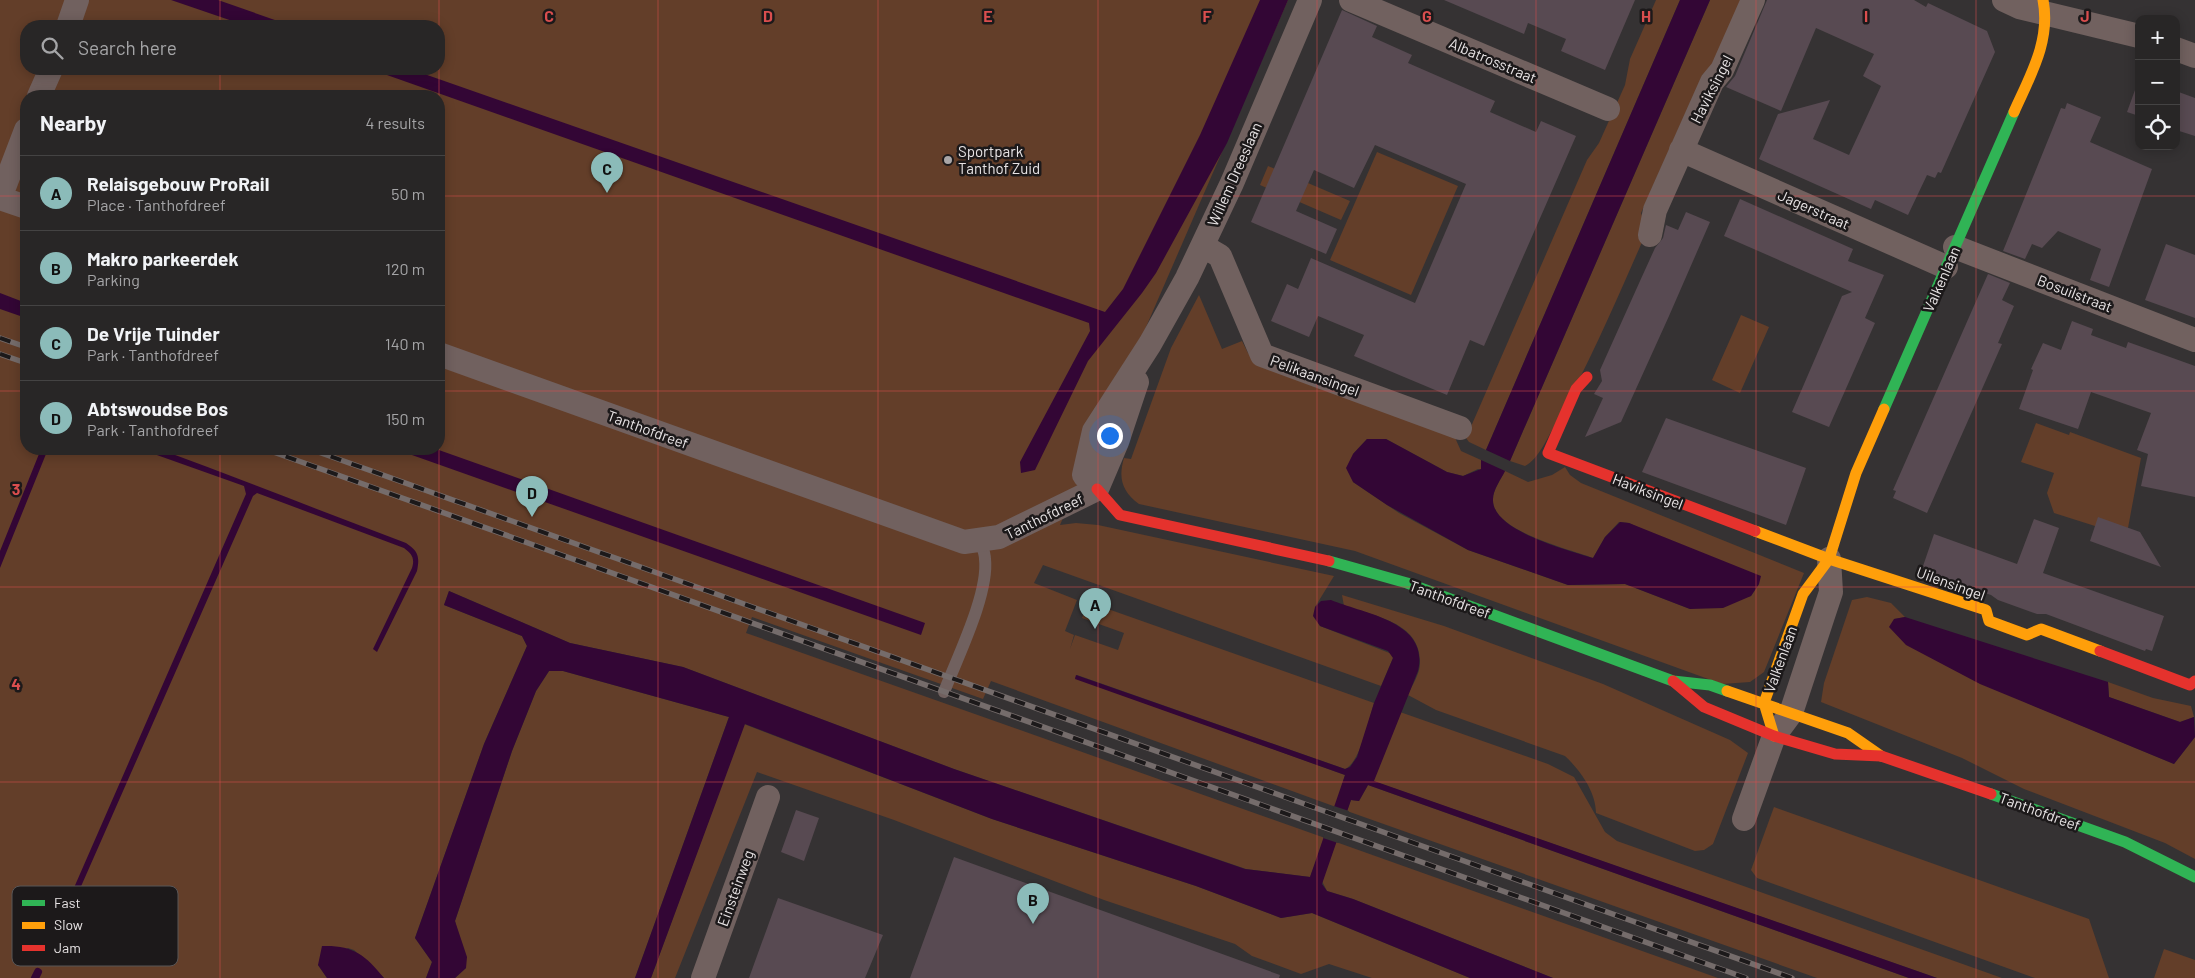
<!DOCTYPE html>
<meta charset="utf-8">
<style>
:root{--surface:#282626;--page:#343232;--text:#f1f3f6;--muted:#a5a5a7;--line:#444343;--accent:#8bbbb9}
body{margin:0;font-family:Barlow,sans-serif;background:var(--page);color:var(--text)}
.controls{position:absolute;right:15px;top:15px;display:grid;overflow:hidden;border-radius:10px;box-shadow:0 2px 12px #0003}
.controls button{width:45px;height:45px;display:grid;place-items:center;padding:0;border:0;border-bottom:1px solid var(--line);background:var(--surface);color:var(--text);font:25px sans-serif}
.you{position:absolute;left:1109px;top:435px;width:18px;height:18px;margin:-12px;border:4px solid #fff;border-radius:50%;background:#1a73e8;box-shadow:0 0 0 8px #1a73e833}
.badge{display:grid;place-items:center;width:32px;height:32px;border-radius:50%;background:var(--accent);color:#111;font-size:16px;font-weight:700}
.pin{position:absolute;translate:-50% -41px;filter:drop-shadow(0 1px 2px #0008)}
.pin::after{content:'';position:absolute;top:26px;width:18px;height:15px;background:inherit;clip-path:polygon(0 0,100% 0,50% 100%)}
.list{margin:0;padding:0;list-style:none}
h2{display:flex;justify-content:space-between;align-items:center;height:65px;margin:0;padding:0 20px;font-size:21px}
h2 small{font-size:16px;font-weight:400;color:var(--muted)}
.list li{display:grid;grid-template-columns:32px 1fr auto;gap:15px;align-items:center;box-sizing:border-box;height:75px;padding:0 20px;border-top:1px solid var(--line)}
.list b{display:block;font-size:19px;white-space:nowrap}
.list p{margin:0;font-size:16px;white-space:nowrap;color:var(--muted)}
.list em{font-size:16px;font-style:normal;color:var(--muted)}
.icon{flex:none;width:28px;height:28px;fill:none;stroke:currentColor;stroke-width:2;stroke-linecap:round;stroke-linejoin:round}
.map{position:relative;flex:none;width:2195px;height:978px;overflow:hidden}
.search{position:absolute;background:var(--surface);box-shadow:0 2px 12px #0003;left:20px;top:20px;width:425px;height:55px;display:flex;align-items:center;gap:12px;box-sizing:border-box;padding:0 18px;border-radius:20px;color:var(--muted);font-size:19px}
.panel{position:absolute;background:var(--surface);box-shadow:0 2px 12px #0003;left:20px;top:90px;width:425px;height:365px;border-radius:20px}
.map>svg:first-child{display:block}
</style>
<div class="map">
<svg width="2195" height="978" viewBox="0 0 2195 978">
<rect width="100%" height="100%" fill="#353233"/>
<path fill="#633e29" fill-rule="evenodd" d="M 0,0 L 1288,0 L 1060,525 L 1076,523 L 1098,525 L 1334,576 L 1315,607 L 1320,626 L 1392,654 L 1393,658 L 1381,686 L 1043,565 L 1034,583 L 1077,600 L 1065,631 L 1074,635 L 1070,649 L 1075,635 L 1118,650 L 1124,633 L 1082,618 L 1087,604 L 1085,603 L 1091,603 L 1374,703 C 1369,719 1360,763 1345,769 L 1077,675 L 1075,678 L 1345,775 L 1336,807 L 991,681 L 983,699 L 752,617 L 746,633 L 1325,838 L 1310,877 L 1246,869 L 954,769 L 683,667 L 570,643 L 449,591 L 444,605 L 522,636 L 527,646 L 484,744 L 415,938 L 432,962 L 426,978 L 384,978 L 354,950 L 348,948 L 318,965 L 327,978 L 0,978 ZM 26,26 L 439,26 L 439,69 L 26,69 ZM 26,96 L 439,96 L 439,449 L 26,449 Z
M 1656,0 L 1680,0 L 1486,450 L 1469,442 L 1466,438 L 1587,160 L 1599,143 L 1625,85 L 1630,59 Z
M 1710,0 L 1746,0 L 1716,68 L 1703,74 L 1641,213 L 1647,231 C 1618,296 1591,361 1556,423 C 1548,436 1539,459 1525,466 L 1510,461 Z
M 1377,152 L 1458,186 L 1411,295 L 1330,260 Z
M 1268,166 L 1350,201 L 1341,220 L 1260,185 Z
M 1199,295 L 1222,349 L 1242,341 L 1248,353 L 1257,360 L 1452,431 L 1461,451 L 1481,460 L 1482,470 L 1478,469 L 1463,476 L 1447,472 L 1386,439 L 1367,439 L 1353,454 L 1353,482 L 1399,513 L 1468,550 L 1568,585 L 1625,584 L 1690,609 L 1751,596 L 1759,584 L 1629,523 L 1619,522 L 1605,537 L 1593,558 C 1569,549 1491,531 1493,499 C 1493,490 1501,479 1505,471 L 1528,482 L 1552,475 L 1565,467 L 1570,475 L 1581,483 L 1804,573 L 1764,672 L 1750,682 L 1722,684 L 1355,551 L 1139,504 C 1122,492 1118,478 1124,458 L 1131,459 L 1171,348 Z
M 1741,315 L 1769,327 L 1740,393 L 1712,380 Z
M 2036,423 L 2069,435 L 2070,432 L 2141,458 L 2128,528 L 2095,526 L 2054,513 L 2047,493 L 2054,473 L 2021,462 Z
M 1342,595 L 1444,626 L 1603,684 L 1730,740 L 1748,753 L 1713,844 L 1704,850 L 1695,851 L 1596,813 C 1596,792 1580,770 1565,756 L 1436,710 L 1408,695 C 1412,685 1420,674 1420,663 C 1421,622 1374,616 1344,606 Z
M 1867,597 L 1891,603 L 1905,617 L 1894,619 L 2027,703 L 2174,764 L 2195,737 L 2195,859 L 2165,843 L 2024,789 L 1962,758 L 1821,702 L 1824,683 L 1852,600 Z
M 549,671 L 563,671 L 729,717 L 635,978 L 455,978 L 466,968 L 455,921 L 512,751 L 536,691 Z
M 2108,682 L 2153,698 L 2191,706 L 2194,717 L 2180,722 L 2109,697 Z
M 1400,712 L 1548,764 L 1574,777 L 1605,832 L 1617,841 L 2002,978 L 1937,978 L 1373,781 Z
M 744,724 L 992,819 L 1196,886 L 1281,918 L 1312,913 L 1470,978 L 1372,978 L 1329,964 L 1301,974 L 1252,956 L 1235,944 L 1104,900 L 894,820 L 757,772 L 675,978 L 651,978 Z
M 1368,785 L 1909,978 L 1817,978 L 1347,811 L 1351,800 L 1359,801 Z
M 1774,807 L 2089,919 L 2109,978 L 2035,978 L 1757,878 L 1751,870 Z
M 1336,842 L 1718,978 L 1553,978 L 1353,899 L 1327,891 L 1322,881 Z
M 2164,949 L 2195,960 L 2195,978 L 2154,978 Z"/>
<path fill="#330635" d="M 171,0 L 218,0 L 292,26 L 247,26 Z
M 1260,0 L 1288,0 L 1227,143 L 1156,273 L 1142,293 L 1088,361 L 1035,470 L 1021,473 L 1020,462 L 1090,331 L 1089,323 L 370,69 L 410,69 L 1105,312 L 1123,289 L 1200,135 Z
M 1680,0 L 1710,0 L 1510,461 L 1486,450 Z
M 0,293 L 26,303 L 26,318 L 0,309 Z
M 1367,439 L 1386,439 L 1447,472 L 1463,476 L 1481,469 L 1481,460 L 1505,471 C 1501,479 1493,490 1493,499 C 1491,531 1569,550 1593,558 L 1605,537 L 1620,522 L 1629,523 L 1761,576 L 1759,584 L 1751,596 L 1723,608 L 1690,609 L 1625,584 L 1568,585 L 1468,550 L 1387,505 L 1353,482 L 1346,468 L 1353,454 Z
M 41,449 L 48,449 L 0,568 L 0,551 Z
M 140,449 L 159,449 C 241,479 323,512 406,543 C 418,551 420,556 417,571 L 377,652 L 373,649 L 412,568 C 415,558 412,554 404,548 L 257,493 L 253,496 L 64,925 L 59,922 L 246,494 L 244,486 Z
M 395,449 L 436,449 L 925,623 L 921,635 Z
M 449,591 L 570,643 L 683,667 L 954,769 L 1245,869 L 1310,877 L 1345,775 L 1075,679 L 1076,675 L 1345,769 L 1350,767 L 1357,757 L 1374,703 L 1393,658 L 1388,651 L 1320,626 L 1313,616 L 1315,607 L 1321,601 L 1331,600 C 1364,614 1430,621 1418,671 L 1374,781 L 1937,978 L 1909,978 L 1368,785 L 1359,801 L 1351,800 L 1322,884 L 1327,891 L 1353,899 L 1553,978 L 1470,978 L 1312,913 L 1281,918 L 1196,886 L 992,819 L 745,724 L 651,978 L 635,978 L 729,717 L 563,671 L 549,671 L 536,691 L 512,751 L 455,921 L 467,957 L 466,968 L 455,978 L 426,978 L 432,962 L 415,938 L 484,744 L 527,646 L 522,636 L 444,605 Z
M 1905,617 L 2108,682 L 2109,697 L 2180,722 L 2194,717 L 2195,737 L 2174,764 L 1980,684 L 1906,645 L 1889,627 L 1894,619 Z
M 322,946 C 352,945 365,954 384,978 L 327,978 L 318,965 Z"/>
<path fill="#353233" d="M 1334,806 L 1349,811 L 1338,843 L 1323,838 Z"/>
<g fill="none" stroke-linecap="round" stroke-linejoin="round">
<path stroke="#330635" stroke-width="8" d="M 35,978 L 38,972"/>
</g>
<path fill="#584a52" d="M 1444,0 L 1635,0 L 1605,70 L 1561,51 L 1566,39 L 1528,23 L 1524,34 Z
M 1767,0 L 1914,0 L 1926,7 L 1928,3 L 1987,31 L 1995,52 L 1941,173 L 1938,172 L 1935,178 L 1927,175 L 1908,215 L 1875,200 L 1871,209 L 1759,159 L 1778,114 L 1830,100 L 1813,139 L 1849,155 L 1881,86 L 1863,76 L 1874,54 L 1816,28 L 1781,111 L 1726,87 L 1735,76 Z
M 1342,10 L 1377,26 L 1372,37 L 1412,55 L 1408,63 L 1495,101 L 1490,112 L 1536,132 L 1541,121 L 1576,136 L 1484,346 L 1470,340 L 1447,395 L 1354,356 L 1364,335 L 1318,316 L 1309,337 L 1271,321 L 1287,284 L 1298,289 L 1311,258 L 1415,303 L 1466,184 L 1375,145 L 1354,188 L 1314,170 L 1296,211 L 1337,229 L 1326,254 L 1251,222 Z
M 2139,79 L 2139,116 L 2127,112 Z
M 2176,91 L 2195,98 L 2195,136 L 2176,130 Z
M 2067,103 L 2101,117 L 2090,142 L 2152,169 L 2109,287 L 2090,280 L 2101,249 L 2058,231 L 2042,248 L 2032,244 L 2025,259 L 2003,251 L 2061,108 L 2065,109 Z
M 1740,199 L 1853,249 L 1848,261 L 1884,275 L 1865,318 L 1875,323 L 1829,427 L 1792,412 L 1842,296 L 1852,292 L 1724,236 Z
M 1686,212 L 1710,222 L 1669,316 L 1621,422 L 1585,437 L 1603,398 L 1594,394 L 1602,381 L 1600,370 L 1640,281 L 1655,248 L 1663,238 L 1666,225 L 1678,230 Z
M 2166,244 L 2195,255 L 2195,318 L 2145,300 Z
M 1988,274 L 2010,283 L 2002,300 L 2014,306 L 1998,343 L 2002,344 L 1927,513 L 1893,498 L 1896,491 L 1893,490 Z
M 2072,321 L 2093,329 L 2091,335 L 2126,348 L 2128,342 L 2195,366 L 2195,497 L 2141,486 L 2148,454 L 2137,450 L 2151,413 L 2091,392 L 2078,429 L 2019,409 L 2033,370 L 2031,369 L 2043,343 L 2061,350 Z
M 1666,418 L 1806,468 L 1786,525 L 1642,472 Z
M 2098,517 L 2140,532 L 2161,567 L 2090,541 Z
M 2034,519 L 2059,528 L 2043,573 L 2164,616 L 2152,651 L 2146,649 L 2145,651 L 2046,614 L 2037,614 L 1998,600 L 1991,595 L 1927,574 L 1928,572 L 1922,569 L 1934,534 L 2017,564 Z
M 796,810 L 819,818 L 804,861 L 781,852 Z
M 954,857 L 1280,975 L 1279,978 L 910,978 Z
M 778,898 L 883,935 L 865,978 L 749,978 Z"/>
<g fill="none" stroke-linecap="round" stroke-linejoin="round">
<path stroke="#71615f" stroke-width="12" d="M 944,692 C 957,658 989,594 985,559 C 985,553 982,546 980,540"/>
<path stroke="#71615f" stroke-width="24" d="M 1351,0 L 1608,109
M 2004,0 L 2019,7 L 2139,36
M 68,26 L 77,0
M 2176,49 L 2195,56
M 39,96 L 51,69
M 1681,150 L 1946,267
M 0,198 L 26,130
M 0,198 L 26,207
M 1650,235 L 1655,210 L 1712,82 L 1722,70 L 1753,0
M 1203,246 L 1220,256 L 1262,355 L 1460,428
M 1955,247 L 2195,340
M 439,354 L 964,542 L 999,537 L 1097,489
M 1097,489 L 1084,475 L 1094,431 L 1150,344 L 1187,278 L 1232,183 L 1310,0
M 1097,489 L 1117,442 L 1137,382
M 1744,819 L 1774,736 L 1791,713 L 1823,616 L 1831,592 L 1829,559
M 703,978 L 768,797"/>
<path stroke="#30b455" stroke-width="11" d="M 1884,409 L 2014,112
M 1329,561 L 1407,583 L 1673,681 L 1710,685 L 1727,691
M 1991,794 L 2125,842 L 2195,877"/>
<path stroke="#ff9f0a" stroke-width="11" d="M 2014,112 C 2030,76 2051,41 2043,0
M 1755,531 L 1829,559 L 1986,610 L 1989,621 L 2027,635 L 2041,629 L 2100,651
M 1727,691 L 1848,733 L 1881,756
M 1774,736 L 1764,703 L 1803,594 L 1829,559 L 1856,473 L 1884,409"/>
<path stroke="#e5322d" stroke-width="11" d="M 1587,377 L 1576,389 L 1548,453 L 1755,531
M 1097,489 L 1120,515 L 1329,561
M 2100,651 L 2190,685 L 2195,681
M 1673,681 L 1704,707 L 1774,736 L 1835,754 L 1881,756 L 1991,794"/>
<defs>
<path id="rail" d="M 0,338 L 26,347
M 0,354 L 26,363
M 265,449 L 1746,978
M 310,449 L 1792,978"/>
</defs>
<use href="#rail" stroke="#756c6b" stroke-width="5.5"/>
<use href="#rail" stroke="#1c191a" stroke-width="4" stroke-dasharray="11" stroke-linecap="butt"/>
</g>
<path fill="none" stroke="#da4e4e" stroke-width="1" stroke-opacity="0.55" d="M 220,0 L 220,26M 439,0 L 439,978M 658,0 L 658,978M 878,0 L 878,978M 1098,0 L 1098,978M 1317,0 L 1317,978M 1536,0 L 1536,978M 1756,0 L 1756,978M 1976,0 L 1976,978M 220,69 L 220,96M 0,196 L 26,196M 439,196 L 2195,196M 0,391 L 26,391M 439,391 L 2195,391M 220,449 L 220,978M 0,587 L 2195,587M 0,782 L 2195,782"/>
<circle fill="#a9a6a7" stroke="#1c191a" stroke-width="2" cx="948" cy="160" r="5"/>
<g text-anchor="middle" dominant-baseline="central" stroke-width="5" stroke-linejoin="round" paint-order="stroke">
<g font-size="15" fill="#e8e4e5" stroke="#1c191a">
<text transform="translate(1493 60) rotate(23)">Albatrosstraat</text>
<text transform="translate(1711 89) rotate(-63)">Haviksingel</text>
<text transform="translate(1234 174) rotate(-66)">Willem Dreeslaan</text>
<text transform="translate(1814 209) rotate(24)">Jagerstraat</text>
<text transform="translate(1941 279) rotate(-66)">Valkenlaan</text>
<text transform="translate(2075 293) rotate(21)">Bosuilstraat</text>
<text transform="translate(1315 375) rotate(20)">Pelikaansingel</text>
<text transform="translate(648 429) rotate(20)">Tanthofdreef</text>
<text transform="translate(1648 491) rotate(21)">Haviksingel</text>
<text transform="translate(1044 516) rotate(-26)">Tanthofdreef</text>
<text transform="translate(1951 583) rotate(20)">Uilensingel</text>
<text transform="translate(1450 599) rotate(20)">Tanthofdreef</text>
<text transform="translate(1780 659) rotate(-70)">Valkenlaan</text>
<text transform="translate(2040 811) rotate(20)">Tanthofdreef</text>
<text transform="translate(735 888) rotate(-70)">Einsteinweg</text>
</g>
<g font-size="15" fill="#e8e4e5" stroke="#1c191a" text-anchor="start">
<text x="958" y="151">Sportpark<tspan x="958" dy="17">Tanthof Zuid</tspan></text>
</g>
</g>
<rect x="12" y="886" width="166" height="80" rx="8" fill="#1c191a" stroke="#595657" stroke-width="1"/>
<rect x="22" y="900" width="23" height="6" fill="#30b455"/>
<rect x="22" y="922" width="23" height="7" fill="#ff9f0a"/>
<rect x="22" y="945" width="23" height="6" fill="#e5322d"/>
<g font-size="14" fill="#e8e4e5">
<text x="54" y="908">Fast</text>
<text x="54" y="930">Slow</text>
<text x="54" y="953">Jam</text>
</g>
<g font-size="16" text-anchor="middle" font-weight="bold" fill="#da4e4e" stroke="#1c191a" stroke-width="5" stroke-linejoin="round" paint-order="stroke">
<text x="549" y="22">C</text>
<text x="768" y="22">D</text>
<text x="988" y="22">E</text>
<text x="1207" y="22">F</text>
<text x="1427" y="22">G</text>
<text x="1646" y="22">H</text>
<text x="1866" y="22">I</text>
<text x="2085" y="22">J</text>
<text x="16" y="495">3</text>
<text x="16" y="690">4</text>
</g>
</svg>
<div class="controls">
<button>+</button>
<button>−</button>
<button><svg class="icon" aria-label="locate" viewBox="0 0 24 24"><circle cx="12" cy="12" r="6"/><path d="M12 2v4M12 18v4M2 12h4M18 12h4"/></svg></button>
</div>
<div class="you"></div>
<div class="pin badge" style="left:1095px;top:629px">A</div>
<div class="pin badge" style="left:1033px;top:924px">B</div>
<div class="pin badge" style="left:607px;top:193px">C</div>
<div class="pin badge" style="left:532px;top:517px">D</div>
<div class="search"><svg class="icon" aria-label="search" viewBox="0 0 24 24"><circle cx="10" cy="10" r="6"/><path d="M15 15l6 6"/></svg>Search here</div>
<section class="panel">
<h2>Nearby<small>4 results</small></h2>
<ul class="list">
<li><span class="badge">A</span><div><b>Relaisgebouw ProRail</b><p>Place · Tanthofdreef</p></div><em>50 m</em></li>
<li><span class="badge">B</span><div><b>Makro parkeerdek</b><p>Parking</p></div><em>120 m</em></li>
<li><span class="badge">C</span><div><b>De Vrije Tuinder</b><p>Park · Tanthofdreef</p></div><em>140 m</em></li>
<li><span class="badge">D</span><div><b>Abtswoudse Bos</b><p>Park · Tanthofdreef</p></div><em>150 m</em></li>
</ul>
</section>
</div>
